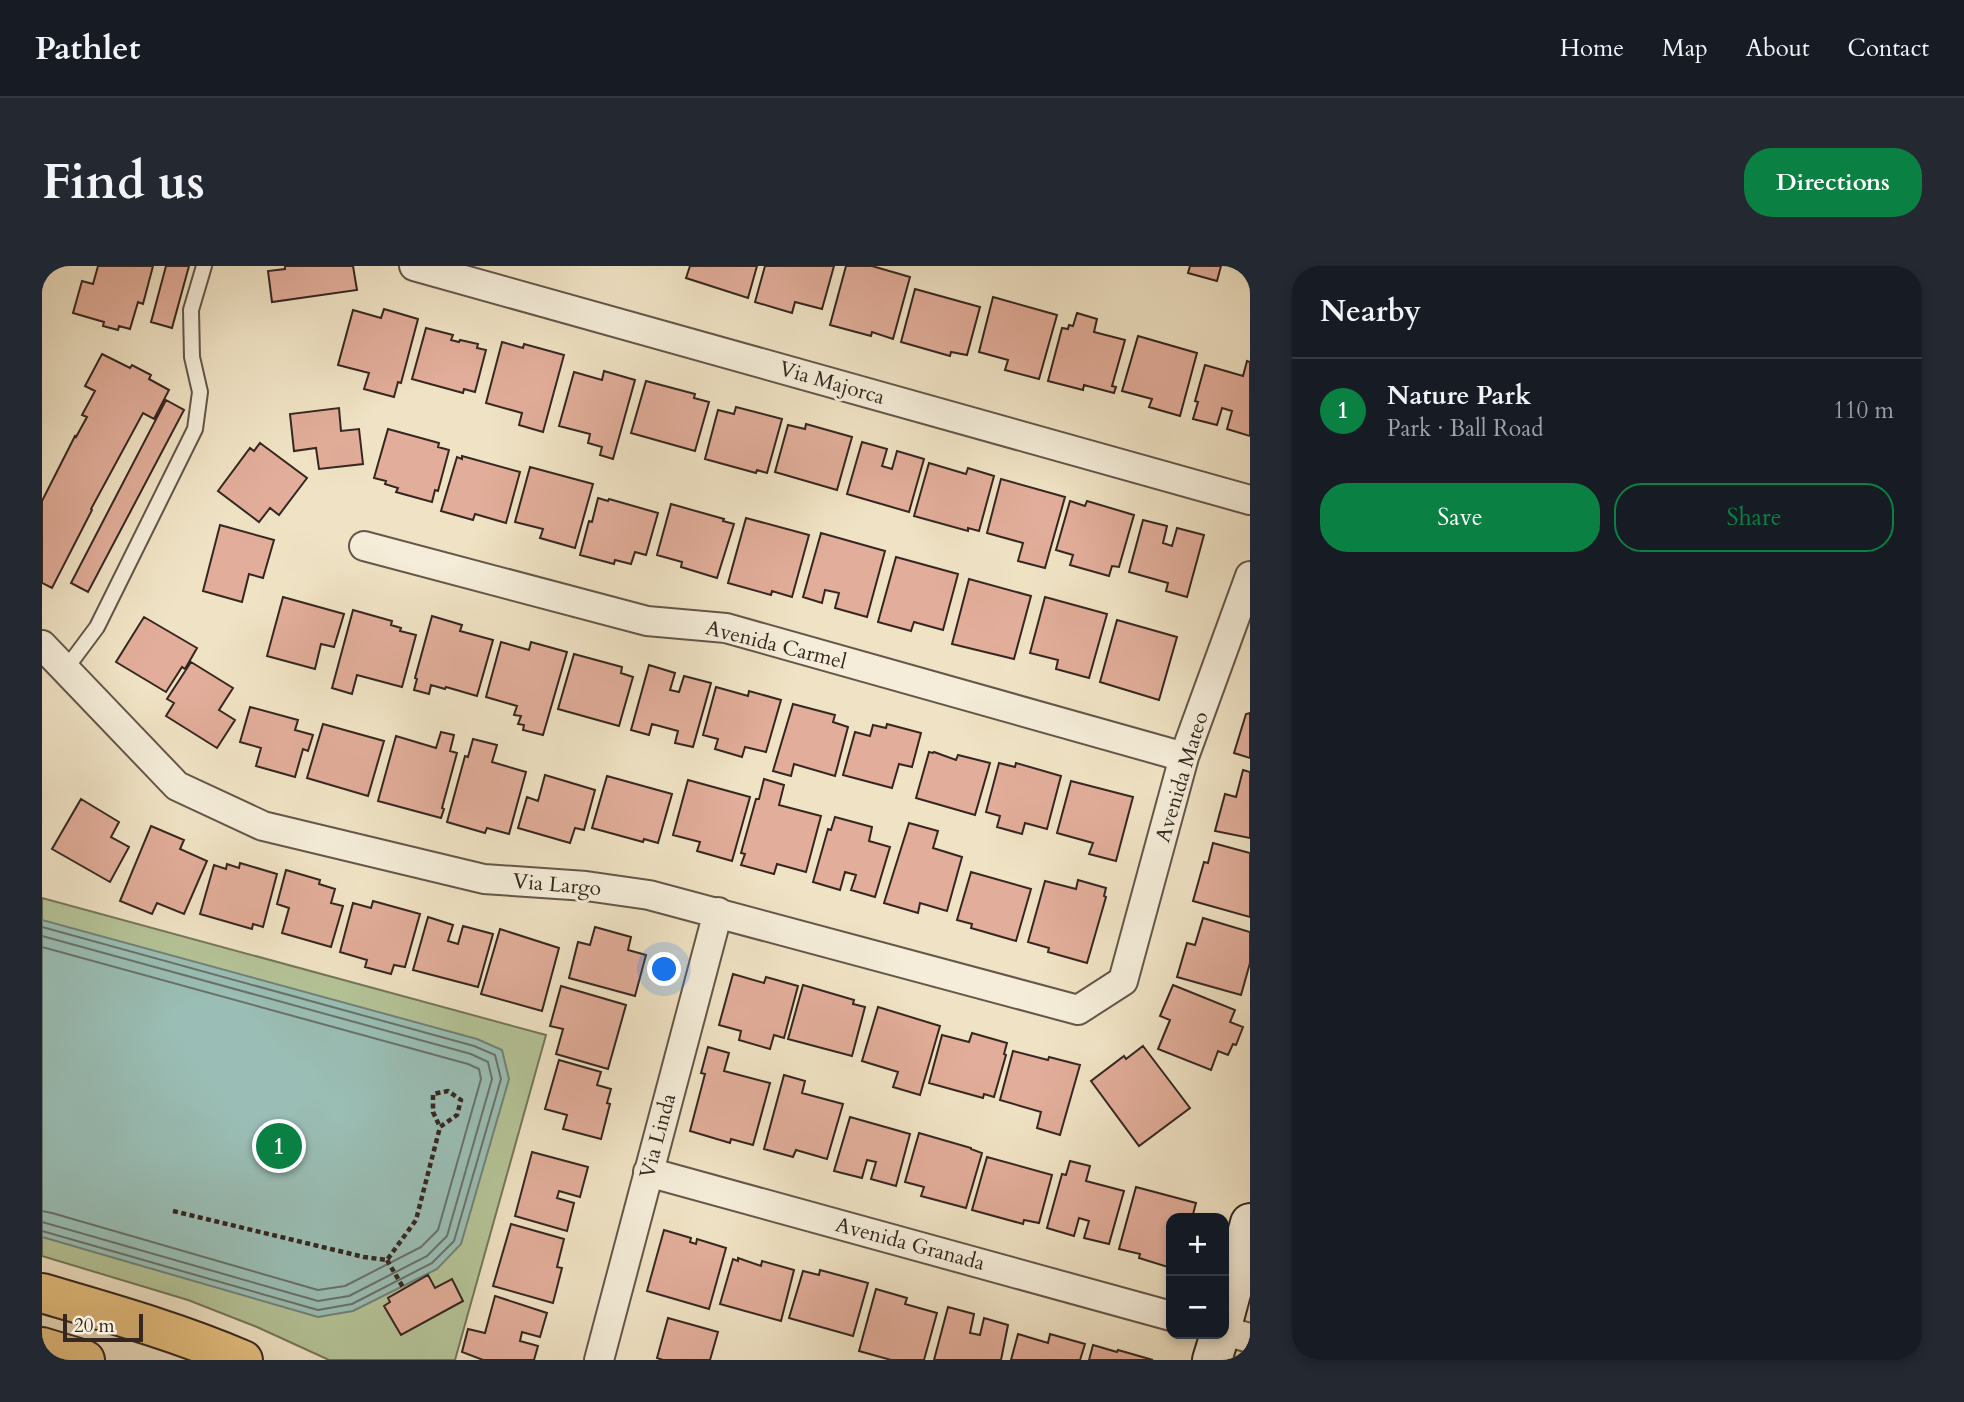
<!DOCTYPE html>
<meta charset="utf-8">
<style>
:root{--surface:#171b24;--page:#242831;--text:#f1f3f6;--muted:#9ea1a6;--line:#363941;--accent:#0b8043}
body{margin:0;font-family:Cardo,serif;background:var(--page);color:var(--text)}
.controls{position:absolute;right:21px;bottom:21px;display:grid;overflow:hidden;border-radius:14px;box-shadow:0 4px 10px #0003}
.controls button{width:63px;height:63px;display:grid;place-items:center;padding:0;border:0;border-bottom:2px solid var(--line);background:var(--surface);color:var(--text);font:35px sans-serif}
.scale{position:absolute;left:21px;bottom:18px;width:80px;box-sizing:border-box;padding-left:7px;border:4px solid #352720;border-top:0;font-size:19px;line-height:24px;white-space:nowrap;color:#352720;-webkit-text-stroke:5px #f5edd9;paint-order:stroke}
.you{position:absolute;left:623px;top:704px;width:24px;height:24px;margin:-18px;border:5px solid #fff;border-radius:50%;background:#1a73e8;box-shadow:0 0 0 10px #1a73e833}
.badge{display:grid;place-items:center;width:46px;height:46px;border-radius:50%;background:var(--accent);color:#fff;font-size:23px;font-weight:700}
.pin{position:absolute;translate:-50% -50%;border:4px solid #fff;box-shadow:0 2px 7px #0006}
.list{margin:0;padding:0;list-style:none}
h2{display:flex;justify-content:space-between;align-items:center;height:91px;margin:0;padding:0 28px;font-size:30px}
h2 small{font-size:23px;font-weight:400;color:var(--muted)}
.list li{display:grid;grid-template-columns:46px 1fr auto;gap:21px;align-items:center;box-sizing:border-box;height:105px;padding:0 28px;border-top:2px solid var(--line)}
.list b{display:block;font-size:26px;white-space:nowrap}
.list p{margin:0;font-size:23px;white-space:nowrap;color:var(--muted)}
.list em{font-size:23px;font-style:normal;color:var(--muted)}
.actions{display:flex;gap:14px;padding:21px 28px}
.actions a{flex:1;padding:16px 0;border:2px solid var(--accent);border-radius:28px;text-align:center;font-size:24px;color:var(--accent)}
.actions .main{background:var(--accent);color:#fff}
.map{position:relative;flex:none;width:1208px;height:1094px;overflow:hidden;border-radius:28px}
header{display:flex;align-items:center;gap:42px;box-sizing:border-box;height:98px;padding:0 35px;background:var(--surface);border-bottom:2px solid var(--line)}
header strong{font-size:33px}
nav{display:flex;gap:38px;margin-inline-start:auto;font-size:24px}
.intro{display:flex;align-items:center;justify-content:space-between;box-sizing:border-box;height:168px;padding:0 42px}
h1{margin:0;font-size:49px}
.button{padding:18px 32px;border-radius:28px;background:var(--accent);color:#fff;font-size:24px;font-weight:700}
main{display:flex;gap:42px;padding:0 42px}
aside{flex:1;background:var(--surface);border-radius:28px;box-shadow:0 4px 10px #0003}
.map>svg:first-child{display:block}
</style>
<header>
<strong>Pathlet</strong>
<nav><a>Home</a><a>Map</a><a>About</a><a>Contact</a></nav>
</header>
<div class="intro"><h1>Find us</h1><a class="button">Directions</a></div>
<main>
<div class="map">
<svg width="1208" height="1094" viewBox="0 0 1208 1094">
<rect width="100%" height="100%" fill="#f0e3c5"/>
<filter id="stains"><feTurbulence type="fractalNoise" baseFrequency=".00286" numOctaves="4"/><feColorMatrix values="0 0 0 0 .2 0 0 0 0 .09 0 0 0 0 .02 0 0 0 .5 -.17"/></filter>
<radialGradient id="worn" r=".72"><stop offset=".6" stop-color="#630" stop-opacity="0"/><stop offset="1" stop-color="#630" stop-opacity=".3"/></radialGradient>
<path fill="#b5c498" stroke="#75765c" stroke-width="2" d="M 0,632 L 504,769 L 413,1094 L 287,1094 L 215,1061 L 146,1034 L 0,990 Z"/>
<path fill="#9abeb5" stroke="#728279" stroke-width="2" d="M 0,654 L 435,773 L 460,784 L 467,813 L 419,978 L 395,1003 L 311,1045 L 276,1051 L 0,971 Z"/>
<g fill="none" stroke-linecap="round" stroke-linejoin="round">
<path stroke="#68726a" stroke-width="2" d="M 0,661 L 432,780 L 453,789 L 459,813 L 412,975 L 390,997 L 310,1038 L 276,1044 L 0,965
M 0,670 L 429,788 L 446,796 L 450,813 L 405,970 L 385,990 L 307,1030 L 276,1035 L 0,956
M 0,681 L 426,798 L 437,803 L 439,813 L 396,964 L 379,981 L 303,1020 L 276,1024 L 10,947 L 0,945"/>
</g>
<path fill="#e2ad9a" stroke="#352720" stroke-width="2" d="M 56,0 L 111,0 L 101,38 L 96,36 L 88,63 L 77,60 L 76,64 L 61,60 L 62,56 L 31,47 L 40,15 L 51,18 Z
M 124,0 L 147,0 L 130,62 L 109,56 Z
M 243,0 L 311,0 L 315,24 L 230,36 L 226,5 L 243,3 Z
M 648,0 L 715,0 L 706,32 L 644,12 Z
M 723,0 L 792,0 L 780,43 L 753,36 L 750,47 L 713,36 Z
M 804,0 L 830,0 L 868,11 L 851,73 L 830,66 L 829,70 L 788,59 Z
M 1148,0 L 1179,0 L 1175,15 L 1146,7 Z
M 873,23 L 938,41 L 925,89 L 909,86 L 908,90 L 859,76 Z
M 951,31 L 1015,49 L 997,113 L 963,104 L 966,94 L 937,86 Z
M 342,43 L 376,53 L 359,117 L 356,116 L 352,131 L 322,123 L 327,107 L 296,99 L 311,44 L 339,52 Z
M 1035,47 L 1055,53 L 1052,66 L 1083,74 L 1070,120 L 1074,121 L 1072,127 L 1042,119 L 1041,124 L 1006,115 L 1020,62 L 1026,63 L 1027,59 L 1031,60 Z
M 384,62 L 411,69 L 409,74 L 417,76 L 418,74 L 436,78 L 435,82 L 444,84 L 433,126 L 422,123 L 421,127 L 370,113 Z
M 1096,70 L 1155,87 L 1138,150 L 1107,141 L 1110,133 L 1080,125 Z
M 460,76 L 481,82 L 482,78 L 522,89 L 501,166 L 477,159 L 480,147 L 444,137 Z
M 60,88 L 88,102 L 90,99 L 109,109 L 107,113 L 127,124 L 112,153 L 101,147 L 49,243 L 50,244 L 10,322 L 0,317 L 0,235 L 33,170 L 34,171 L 45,151 L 40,149 L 53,125 L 43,120 Z
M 1205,95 L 1208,96 L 1208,170 L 1185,163 L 1190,145 L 1180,142 L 1175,159 L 1151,153 L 1156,136 L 1153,135 L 1163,99 L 1201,110 Z
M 562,105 L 593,114 L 571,193 L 558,189 L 560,181 L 546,177 L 548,168 L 517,160 L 532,106 L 560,114 Z
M 604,115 L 653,128 L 652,132 L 667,136 L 653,185 L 589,167 Z
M 124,134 L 142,144 L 46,326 L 29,317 Z
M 694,141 L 740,153 L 725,207 L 715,204 L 714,207 L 663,193 L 676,144 L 692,148 Z
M 297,142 L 299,165 L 317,163 L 321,198 L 277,203 L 274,182 L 252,185 L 248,148 Z
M 764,158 L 810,171 L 795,224 L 733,206 L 746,159 L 763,163 Z
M 346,163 L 397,177 L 396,181 L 407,184 L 396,225 L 393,224 L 390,236 L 354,226 L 356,222 L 343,218 L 344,215 L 332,212 Z
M 820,176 L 845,183 L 840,200 L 850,203 L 855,185 L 882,193 L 867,246 L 805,228 Z
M 218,177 L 265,212 L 237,249 L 228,242 L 217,256 L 176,225 L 208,182 L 212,185 Z
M 420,190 L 478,206 L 464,257 L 433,248 L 431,254 L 399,245 L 415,191 L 420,193 Z
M 887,197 L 924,208 L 926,202 L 952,210 L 937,265 L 926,262 L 926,265 L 872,250 Z
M 488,201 L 551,218 L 533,282 L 498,272 L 501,263 L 473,256 Z
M 959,213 L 1023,231 L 1003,302 L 976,295 L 981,277 L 945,267 Z
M 556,232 L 566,235 L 567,233 L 616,247 L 604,289 L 593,286 L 589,298 L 573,294 L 572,298 L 538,289 L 547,255 L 550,256 Z
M 1028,235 L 1043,240 L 1045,235 L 1092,249 L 1077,301 L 1070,300 L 1067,310 L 1028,299 L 1031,289 L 1014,284 Z
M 629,238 L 682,253 L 681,255 L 692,258 L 675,312 L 639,301 L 640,296 L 615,289 Z
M 704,252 L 767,269 L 750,331 L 730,325 L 729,329 L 686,317 Z
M 1101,254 L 1125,260 L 1121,277 L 1130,280 L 1135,262 L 1162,269 L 1145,331 L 1124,325 L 1126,317 L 1087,306 Z
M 178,259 L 232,274 L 221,312 L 207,308 L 200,336 L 161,325 Z
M 779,267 L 843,285 L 825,351 L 793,342 L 797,327 L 783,324 L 780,337 L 761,331 Z
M 854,291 L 916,308 L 901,364 L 872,356 L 869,365 L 836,356 Z
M 927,313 L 989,330 L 972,393 L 910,378 Z
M 241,331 L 302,348 L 292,381 L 279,378 L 273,403 L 225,390 Z
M 1003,331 L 1065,348 L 1047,412 L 1014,403 L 1016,394 L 988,387 Z
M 311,344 L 350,355 L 349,359 L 359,362 L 358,365 L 374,369 L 360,421 L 315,409 L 310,428 L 290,422 Z
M 390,350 L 420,359 L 418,365 L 451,374 L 435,430 L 404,421 L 403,423 L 389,419 L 387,428 L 372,424 L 375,413 L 373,412 Z
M 102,351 L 155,382 L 143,403 L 140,401 L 124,426 L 74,396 Z
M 1075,354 L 1135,371 L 1117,434 L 1058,416 Z
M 459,376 L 487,384 L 489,376 L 525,386 L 501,469 L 481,464 L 482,459 L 476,458 L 479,450 L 472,449 L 475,440 L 444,431 Z
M 532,388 L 580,401 L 579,407 L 591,411 L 577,460 L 516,443 Z
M 149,396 L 191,422 L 177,444 L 193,454 L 175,482 L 124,450 L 132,437 L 125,433 Z
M 607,399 L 633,407 L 628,424 L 637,426 L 642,410 L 669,417 L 651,481 L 633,477 L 636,465 L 610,458 L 607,469 L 589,464 Z
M 674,421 L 706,430 L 707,425 L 739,434 L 724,486 L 703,481 L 700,491 L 673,483 L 676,473 L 661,469 Z
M 751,438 L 793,449 L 791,456 L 806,461 L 793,510 L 752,498 L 749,510 L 731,505 Z
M 208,441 L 256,454 L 253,464 L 271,469 L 266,485 L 261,483 L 253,511 L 214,500 L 219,482 L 198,476 Z
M 1208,447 L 1208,492 L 1192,487 L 1204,448 Z
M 281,458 L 342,475 L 326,530 L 265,512 Z
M 845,458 L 879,467 L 870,501 L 857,498 L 850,522 L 801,509 L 813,466 L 828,470 L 831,459 L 844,462 Z
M 399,466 L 412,469 L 408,485 L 415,487 L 400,542 L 402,543 L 399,552 L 336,535 L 354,470 L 394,482 Z
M 431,473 L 455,479 L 450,496 L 484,506 L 467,568 L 445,562 L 443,567 L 405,556 L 423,490 L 426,491 Z
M 887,486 L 891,487 L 892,486 L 914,494 L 916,489 L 948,497 L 933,549 L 874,532 Z
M 957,497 L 973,501 L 974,497 L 1019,510 L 1005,563 L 983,557 L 980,568 L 955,561 L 958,550 L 944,546 Z
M 1201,504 L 1208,506 L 1208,572 L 1173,565 L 1183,528 L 1194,531 Z
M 503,509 L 553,524 L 542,564 L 533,562 L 528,577 L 476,562 L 485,531 L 496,535 Z
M 565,510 L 630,528 L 616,577 L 602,573 L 601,576 L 550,562 Z
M 722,513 L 742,519 L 737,539 L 779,550 L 764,606 L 735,598 L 732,608 L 699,599 L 703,588 L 699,587 L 714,533 L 717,533 Z
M 646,514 L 708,531 L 690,595 L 655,585 L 658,576 L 631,569 Z
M 1029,515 L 1091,531 L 1074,595 L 1047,588 L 1051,577 L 1015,567 Z
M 39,533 L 77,556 L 69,571 L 87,581 L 68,616 L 10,583 Z
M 793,551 L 830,561 L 827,575 L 848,581 L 833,631 L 809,624 L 814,609 L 803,606 L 798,624 L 771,616 L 786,563 L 789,564 Z
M 867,557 L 896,565 L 891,582 L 920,591 L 905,645 L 878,637 L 876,647 L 842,637 Z
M 109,560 L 142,574 L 138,583 L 165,595 L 142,648 L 115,637 L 110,648 L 78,635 Z
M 1171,577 L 1208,587 L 1208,651 L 1151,635 L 1162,596 L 1166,597 Z
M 198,597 L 235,608 L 221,661 L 211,658 L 210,663 L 158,648 L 172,599 L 184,603 L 185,598 L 197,602 Z
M 244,604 L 278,614 L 277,618 L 293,623 L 289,637 L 301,640 L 289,681 L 240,667 L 247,642 L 235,638 Z
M 929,606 L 989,623 L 974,675 L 929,662 L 930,658 L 915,654 Z
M 1036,614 L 1064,622 L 1062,630 L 1064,631 L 1045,697 L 1006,686 L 1007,682 L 986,676 L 1003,615 L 1034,623 Z
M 331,635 L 378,648 L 363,701 L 352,699 L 349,708 L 323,701 L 325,694 L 298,686 L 311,637 L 329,642 Z
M 386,651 L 411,659 L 406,675 L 416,678 L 421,660 L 451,668 L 436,721 L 371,704 Z
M 1161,652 L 1208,666 L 1208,697 L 1199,729 L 1135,711 L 1145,677 L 1153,679 Z
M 553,661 L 589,671 L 586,684 L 604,689 L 593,730 L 527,712 L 536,676 L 548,679 Z
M 458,663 L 517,682 L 500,745 L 439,728 Z
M 691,708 L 722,717 L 724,711 L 756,720 L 742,772 L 732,769 L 728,783 L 697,774 L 699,765 L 677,759 Z
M 761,719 L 812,734 L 811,738 L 823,741 L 810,790 L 746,773 Z
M 1131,719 L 1193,744 L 1188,756 L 1201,761 L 1194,779 L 1191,778 L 1186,789 L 1176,785 L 1169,804 L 1116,783 L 1128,754 L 1118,750 Z
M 519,720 L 584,739 L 566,803 L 514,788 L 521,763 L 508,760 Z
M 836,741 L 898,760 L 878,829 L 851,821 L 856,806 L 820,795 Z
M 930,767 L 965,777 L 962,788 L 964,789 L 952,831 L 942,828 L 941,832 L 887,817 L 900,769 L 927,776 Z
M 1101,780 L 1148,842 L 1097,880 L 1049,815 L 1082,790 L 1084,793 Z
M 666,781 L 687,787 L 682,805 L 728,817 L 711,879 L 689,873 L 688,877 L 648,865 L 663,808 L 659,807 Z
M 971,785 L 1006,794 L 1007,791 L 1038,799 L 1018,869 L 995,862 L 999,846 L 958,834 Z
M 517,794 L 559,806 L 555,819 L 569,823 L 565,837 L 568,838 L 559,873 L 521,863 L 525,849 L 503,843 Z
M 742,809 L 763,815 L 760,827 L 801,838 L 785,893 L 754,884 L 751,891 L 722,883 Z
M 808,851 L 868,868 L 854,920 L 829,913 L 834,896 L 825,894 L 820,912 L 792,905 Z
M 877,867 L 929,882 L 929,883 L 940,887 L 924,942 L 879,930 L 882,921 L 863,916 Z
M 490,886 L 546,901 L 538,931 L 517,925 L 515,932 L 532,937 L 525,965 L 473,950 Z
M 945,891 L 1010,909 L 997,957 L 982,954 L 981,958 L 930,944 Z
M 1028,895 L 1048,900 L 1044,915 L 1082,925 L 1067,978 L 1042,972 L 1047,955 L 1037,952 L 1032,970 L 1005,962 L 1020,908 L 1024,909 Z
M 1094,921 L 1154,937 L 1150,952 L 1129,952 L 1129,1002 L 1097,992 L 1098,988 L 1077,983 Z
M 469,958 L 522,973 L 515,1001 L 520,1002 L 511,1037 L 451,1020 Z
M 622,964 L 649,972 L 648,976 L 654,978 L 655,973 L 684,982 L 667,1043 L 605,1025 Z
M 696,992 L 719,1000 L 720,995 L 752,1004 L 739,1055 L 678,1038 L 691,993 L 696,995 Z
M 778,1004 L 826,1017 L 811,1070 L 747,1052 L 761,1005 L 777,1009 Z
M 386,1009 L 393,1022 L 410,1013 L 421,1035 L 359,1069 L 342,1040 L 348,1036 L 346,1032 Z
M 834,1023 L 865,1032 L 863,1038 L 895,1047 L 882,1094 L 849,1094 L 817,1085 Z
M 453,1030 L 505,1047 L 498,1071 L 480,1066 L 478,1075 L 496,1080 L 492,1094 L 441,1094 L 420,1086 L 426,1063 L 443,1067 Z
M 906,1041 L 932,1048 L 928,1067 L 938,1069 L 942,1052 L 966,1059 L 959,1094 L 892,1094 Z
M 626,1052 L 676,1066 L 668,1094 L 621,1094 L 615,1092 Z
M 976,1068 L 1006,1077 L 1008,1068 L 1043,1078 L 1038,1094 L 969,1094 Z
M 1051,1079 L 1075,1086 L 1076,1084 L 1111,1094 L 1047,1094 Z"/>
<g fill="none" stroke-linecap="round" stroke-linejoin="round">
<defs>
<path id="service" d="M 23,404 L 55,361 L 153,163 L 158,126 L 150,91 L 149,44 L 162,0"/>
<path id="minor" d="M 372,0 L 1208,234
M 322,280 L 605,355 L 684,362 L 1142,491
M 0,379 L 135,520 L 221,560 L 442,613 L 544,620 L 607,629 L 1036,744 L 1081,715 L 1142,491 L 1208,310
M 606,906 L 1129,1050
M 1182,1065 L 1208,1072
M 557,1094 L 676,646"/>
<path id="secondary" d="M 1182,1053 L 1208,957
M 1170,1094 L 1178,1068"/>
<path id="primary" d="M 0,1027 C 68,1047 136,1066 201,1094
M 0,1081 L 43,1094"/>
</defs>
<use href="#service" stroke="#645649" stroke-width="18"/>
<use href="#minor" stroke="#645649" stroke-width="32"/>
<use href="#secondary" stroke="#352720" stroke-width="42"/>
<use href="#primary" stroke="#352720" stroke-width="42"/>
<path stroke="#352720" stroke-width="4.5" stroke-dasharray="5 3.5" stroke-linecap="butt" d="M 131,945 L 322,991 L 345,994 L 374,954 L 398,861 L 415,849 L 419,834 L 406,825 L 391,828 L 391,846 L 398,861
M 345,994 L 362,1023"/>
<use href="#service" stroke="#f5edd9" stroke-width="14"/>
<use href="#minor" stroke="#f5edd9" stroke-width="28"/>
<use href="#secondary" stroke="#f5edd9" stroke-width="38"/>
<use href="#primary" stroke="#e8c282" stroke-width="38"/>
</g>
<g text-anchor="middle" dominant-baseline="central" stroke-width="6" stroke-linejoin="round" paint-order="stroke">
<g font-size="21" fill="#352720" stroke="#f5edd9">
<text transform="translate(790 117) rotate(16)">Via Majorca</text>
<text transform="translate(734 379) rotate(14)">Avenida Carmel</text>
<text transform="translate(1140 511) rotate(-73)">Avenida Mateo</text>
<text transform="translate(515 619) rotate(5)">Via Largo</text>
<text transform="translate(616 870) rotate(-75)">Via Linda</text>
<text transform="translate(868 978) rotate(15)">Avenida Granada</text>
</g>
</g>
<rect width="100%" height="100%" filter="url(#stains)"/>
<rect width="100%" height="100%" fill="url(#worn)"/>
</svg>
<div class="controls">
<button>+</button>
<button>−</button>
</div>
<div class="scale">20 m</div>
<div class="you"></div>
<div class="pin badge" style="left:237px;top:880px">1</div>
</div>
<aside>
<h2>Nearby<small></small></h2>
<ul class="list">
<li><span class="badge">1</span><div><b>Nature Park</b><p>Park · Ball Road</p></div><em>110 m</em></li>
</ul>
<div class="actions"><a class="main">Save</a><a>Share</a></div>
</aside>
</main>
